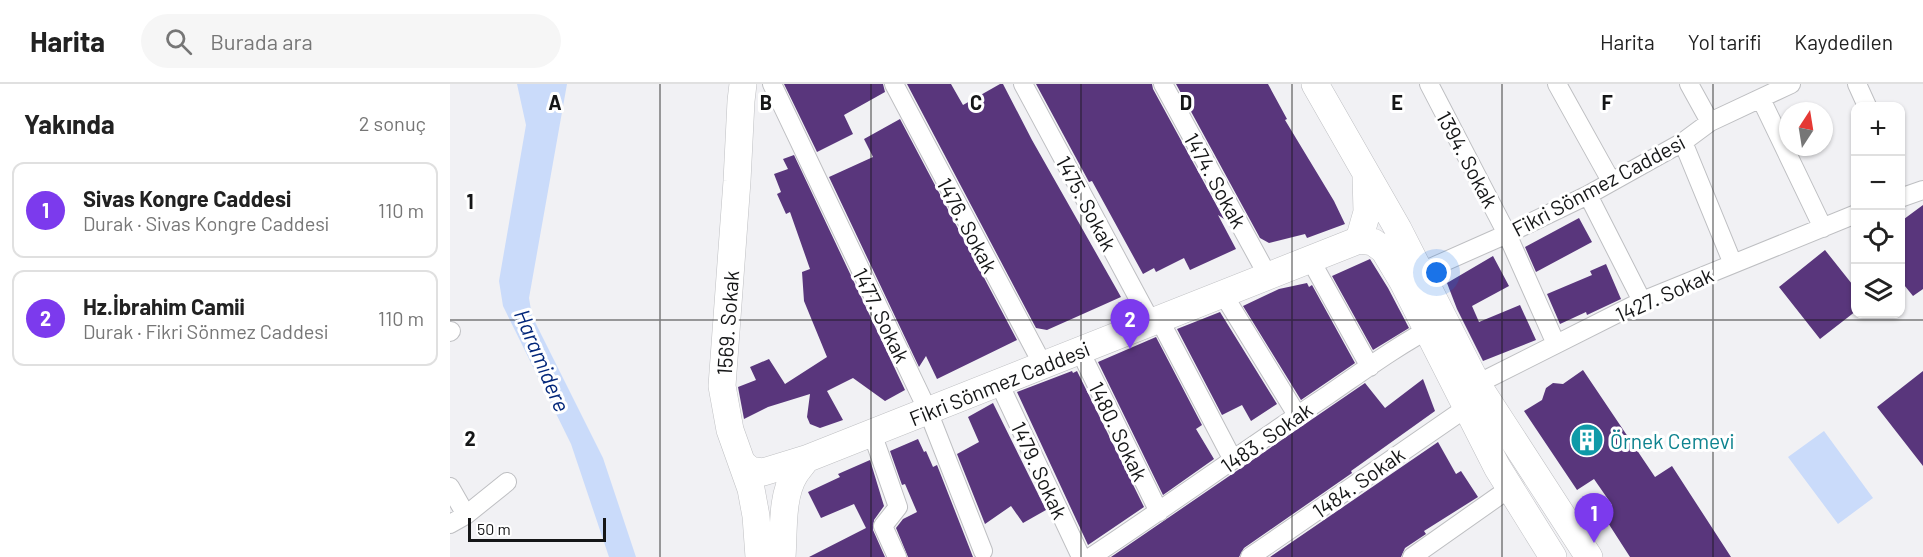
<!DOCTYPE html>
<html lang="tr">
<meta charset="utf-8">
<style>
:root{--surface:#fff;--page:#f6f6f6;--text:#222;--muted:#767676;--line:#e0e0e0;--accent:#7c3aed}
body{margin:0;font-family:Barlow,sans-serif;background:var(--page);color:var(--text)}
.controls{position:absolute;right:18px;top:18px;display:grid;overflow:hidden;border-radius:12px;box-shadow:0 2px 4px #0004}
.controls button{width:54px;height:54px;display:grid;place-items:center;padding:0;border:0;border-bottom:2px solid var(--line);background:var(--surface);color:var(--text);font:30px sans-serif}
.compass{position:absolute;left:1329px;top:18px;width:54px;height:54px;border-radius:50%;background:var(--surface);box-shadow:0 2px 4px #0004;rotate:12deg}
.scale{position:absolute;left:18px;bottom:15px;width:138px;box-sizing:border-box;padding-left:6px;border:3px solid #151617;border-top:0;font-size:16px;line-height:21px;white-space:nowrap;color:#151617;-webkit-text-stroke:4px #fff;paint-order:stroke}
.you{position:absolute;left:987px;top:189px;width:21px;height:21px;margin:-15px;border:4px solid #fff;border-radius:50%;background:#1a73e8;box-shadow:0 0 0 9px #1a73e833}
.badge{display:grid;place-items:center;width:39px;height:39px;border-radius:50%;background:var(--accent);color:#fff;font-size:20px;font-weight:700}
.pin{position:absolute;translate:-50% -50px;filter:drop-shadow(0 2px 3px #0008)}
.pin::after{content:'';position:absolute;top:32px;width:21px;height:18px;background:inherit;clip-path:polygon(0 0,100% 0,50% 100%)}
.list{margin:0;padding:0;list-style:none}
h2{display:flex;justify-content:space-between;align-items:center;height:78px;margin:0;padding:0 24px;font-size:26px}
h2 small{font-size:20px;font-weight:400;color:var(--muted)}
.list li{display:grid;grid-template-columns:39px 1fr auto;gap:18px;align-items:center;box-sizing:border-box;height:96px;margin:0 12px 12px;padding:0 12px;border:2px solid var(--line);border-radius:12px}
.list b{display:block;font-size:22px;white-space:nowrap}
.list p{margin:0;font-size:20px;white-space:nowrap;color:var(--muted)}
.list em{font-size:20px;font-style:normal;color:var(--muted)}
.icon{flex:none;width:33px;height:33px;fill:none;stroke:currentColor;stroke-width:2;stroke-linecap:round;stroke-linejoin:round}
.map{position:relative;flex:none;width:1473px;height:473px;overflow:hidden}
header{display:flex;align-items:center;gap:36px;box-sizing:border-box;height:84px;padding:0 30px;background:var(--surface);border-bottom:2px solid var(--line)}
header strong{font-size:28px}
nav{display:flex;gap:33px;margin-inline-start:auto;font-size:21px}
.search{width:420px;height:54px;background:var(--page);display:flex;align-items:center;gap:15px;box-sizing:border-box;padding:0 21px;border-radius:33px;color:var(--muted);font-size:22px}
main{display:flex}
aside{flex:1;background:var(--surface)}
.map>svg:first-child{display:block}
</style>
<header>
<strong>Harita</strong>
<div class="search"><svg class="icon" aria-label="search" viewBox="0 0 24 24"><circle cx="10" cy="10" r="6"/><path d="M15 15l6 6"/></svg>Burada ara</div>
<nav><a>Harita</a><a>Yol tarifi</a><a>Kaydedilen</a></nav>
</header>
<main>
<aside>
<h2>Yakında<small>2 sonuç</small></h2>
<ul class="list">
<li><span class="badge">1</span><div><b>Sivas Kongre Caddesi</b><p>Durak · Sivas Kongre Caddesi</p></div><em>110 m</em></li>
<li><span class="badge">2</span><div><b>Hz.İbrahim Camii</b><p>Durak · Fikri Sönmez Caddesi</p></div><em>110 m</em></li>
</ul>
</aside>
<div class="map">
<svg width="1473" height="473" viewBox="0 0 1473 473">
<rect width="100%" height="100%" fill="#f1f1f4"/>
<path fill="#cadbfa" d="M 67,0 L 117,0 L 79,214 L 82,232 L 153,374 L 186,473 L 159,473 L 121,360 L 53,222 L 49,197 L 76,41 Z
M 1374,347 L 1423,414 L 1388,440 L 1338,373 Z"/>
<path fill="#59367c" d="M 334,0 L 433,0 L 435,8 L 394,31 L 403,50 L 367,68 Z
M 457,0 L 501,0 L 513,21 L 550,0 L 553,0 L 582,56 L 671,213 L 597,246 L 586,244 Z
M 586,0 L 702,0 L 703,5 L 774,135 L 768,131 L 786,165 L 740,186 L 734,174 L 706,188 L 704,184 L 693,190 L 642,97 L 639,98 Z
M 726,0 L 818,0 L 837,35 L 835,36 L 884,117 L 895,140 L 857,154 L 855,150 L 819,159 L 810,154 Z
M 450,35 L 567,256 L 487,295 L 476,272 L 469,283 L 379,93 L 423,73 L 414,55 Z
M 344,71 L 455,306 L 435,317 L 403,294 L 377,307 L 393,336 L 370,344 L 360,340 L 357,333 L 360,310 L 318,323 L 294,335 L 288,303 L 306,296 L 300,283 L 319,275 L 335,300 L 377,273 L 354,217 L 352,188 L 360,185 L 340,128 L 336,130 L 327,110 L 331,108 L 324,90 L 338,85 L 333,75 Z
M 1473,121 L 1473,205 L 1463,212 L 1450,196 L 1450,138 Z
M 1129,134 L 1142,158 L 1086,188 L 1075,163 Z
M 1375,166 L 1406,205 L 1406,227 L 1370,255 L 1329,203 Z
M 1043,172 L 1059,202 L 1022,222 L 1029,238 L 1070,221 L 1086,256 L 1033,277 L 1007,225 L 997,199 Z
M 920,175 L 938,204 L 959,244 L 923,266 L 882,192 Z
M 1156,180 L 1171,215 L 1137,231 L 1136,228 L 1110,240 L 1097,210 L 1142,191 L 1140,187 Z
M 857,199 L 859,203 L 862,201 L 905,279 L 851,316 L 793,222 L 829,205 Z
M 770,228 L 827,320 L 801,337 L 792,321 L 772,331 L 727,245 Z
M 706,253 L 752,341 L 746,345 L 764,375 L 713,411 L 648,278 Z
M 1133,286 L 1205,393 L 1222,382 L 1281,473 L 1180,473 L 1151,428 L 1162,421 L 1144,395 L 1127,406 L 1074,327 L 1092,316 L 1096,304 L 1103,299 L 1113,300 Z
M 622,287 L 623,289 L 627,287 L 694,423 L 638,461 L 567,308 Z
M 1473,287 L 1473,382 L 1427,323 Z
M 973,295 L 985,327 L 901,387 L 902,389 L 794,464 L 789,473 L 661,473 L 915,299 L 935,324 Z
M 543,319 L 596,426 L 573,439 L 561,422 L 535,440 L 507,370 L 529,358 L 518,333 Z
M 468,355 L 474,368 L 476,367 L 483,383 L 487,381 L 523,473 L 458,473 L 446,444 L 453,435 L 467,428 L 455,400 L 452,401 L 440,367 Z
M 988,358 L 1006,390 L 1011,387 L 1028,413 L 974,447 L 976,450 L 955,464 L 951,473 L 820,473 Z
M 420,376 L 434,422 L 424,436 L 423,446 L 435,473 L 359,473 L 416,444 L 404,420 L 371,434 L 358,408 L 390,393 L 388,390 Z"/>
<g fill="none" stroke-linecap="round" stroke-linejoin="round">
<defs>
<path id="street" d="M 322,0 L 478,327 L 533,467
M 444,0 L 593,281
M 573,0 L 701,238
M 713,0 L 818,192
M 979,0 L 1057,150 L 1106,260
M 1107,0 L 1161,97
M 1239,0 L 1260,38
M 1407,0 L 1417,22
M 1311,15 L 1373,144
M 1233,58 L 1283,180
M 1138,111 L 1192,217
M 1450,114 L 1473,106
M 860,175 L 920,283
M 962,192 L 1057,150 L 1138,111 L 1233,58 L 1260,38 L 1341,0
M 773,210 L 847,331
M 709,235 L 783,376
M 0,248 L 1,247
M 630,267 L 709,428
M 549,299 L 631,473
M 1027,300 L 1192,217 L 1406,130
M 422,349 L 448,423 L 433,442 L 447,473
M 0,403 L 16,431
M 0,440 L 16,431 L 57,398
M 641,473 C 721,420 798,364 878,311 C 913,287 948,261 985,242
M 800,473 L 1016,324
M 962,473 L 1060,404"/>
<path id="secondary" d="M 293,0 L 291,17 L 287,97 L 272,302 L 280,346 L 301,405 L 306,432 L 309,473
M 865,0 L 948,145 L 1027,300 L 1139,473
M 909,156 L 923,158 L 934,166 L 952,196 L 1047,383 L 1103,473
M 909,156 L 917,128 L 916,92
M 292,379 L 300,386 L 313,388 L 356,375 L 909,156
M 332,473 C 334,448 331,412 345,390 C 348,385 353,380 356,375"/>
</defs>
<use href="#street" stroke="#bebfc2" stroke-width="20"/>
<use href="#secondary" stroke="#bebfc2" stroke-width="28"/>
<use href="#street" stroke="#fff" stroke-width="18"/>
<use href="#secondary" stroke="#fff" stroke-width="27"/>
</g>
<path fill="none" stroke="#151617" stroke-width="1.5" stroke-opacity="0.55" d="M 210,0 L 210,473M 421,0 L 421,473M 631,0 L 631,473M 842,0 L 842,473M 1052,0 L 1052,473M 1263,0 L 1263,473M 0,236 L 1473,236"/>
<defs>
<symbol id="building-disc" viewBox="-11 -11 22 22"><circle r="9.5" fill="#0f9aa8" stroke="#fff"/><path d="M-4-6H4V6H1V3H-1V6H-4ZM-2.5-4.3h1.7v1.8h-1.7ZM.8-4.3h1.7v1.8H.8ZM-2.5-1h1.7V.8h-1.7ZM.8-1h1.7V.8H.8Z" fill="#fff"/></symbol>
</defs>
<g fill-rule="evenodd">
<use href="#building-disc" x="1118" y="337" width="38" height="38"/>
</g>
<g text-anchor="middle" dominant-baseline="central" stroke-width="6" stroke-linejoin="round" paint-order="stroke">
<g font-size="21" fill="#151617" stroke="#fff">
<text transform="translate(1018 75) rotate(62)">1394. Sokak</text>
<text transform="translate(766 96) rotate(61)">1474. Sokak</text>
<text transform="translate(1148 101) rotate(-28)">Fikri Sönmez Caddesi</text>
<text transform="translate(637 119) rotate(62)">1475. Sokak</text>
<text transform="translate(518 141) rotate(62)">1476. Sokak</text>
<text transform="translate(1214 210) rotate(-24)">1427. Sokak</text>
<text transform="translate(432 231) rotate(64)">1477. Sokak</text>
<text transform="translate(277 239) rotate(-86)">1569. Sokak</text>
<text transform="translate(549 299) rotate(-22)">Fikri Sönmez Caddesi</text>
<text transform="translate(669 347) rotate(64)">1480. Sokak</text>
<text transform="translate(816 353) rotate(-35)">1483. Sokak</text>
<text transform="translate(590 386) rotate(65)">1479. Sokak</text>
<text transform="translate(908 398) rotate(-35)">1484. Sokak</text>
</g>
<g font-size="21" fill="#0d838f" stroke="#fff" text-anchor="start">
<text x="1160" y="356">Örnek Cemevi</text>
</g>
<g font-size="22" font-style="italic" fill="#03277a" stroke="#fff">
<text transform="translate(93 276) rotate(67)">Haramidere</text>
</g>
</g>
<g font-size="20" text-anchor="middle" font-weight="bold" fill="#151617" stroke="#fff" stroke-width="6" stroke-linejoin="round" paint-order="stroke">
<text x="105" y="26">A</text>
<text x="316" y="26">B</text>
<text x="526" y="26">C</text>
<text x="736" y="26">D</text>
<text x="947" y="26">E</text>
<text x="1157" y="26">F</text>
<text x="20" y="125">1</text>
<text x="20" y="362">2</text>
</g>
</svg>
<div class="controls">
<button>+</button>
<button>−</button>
<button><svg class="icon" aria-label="locate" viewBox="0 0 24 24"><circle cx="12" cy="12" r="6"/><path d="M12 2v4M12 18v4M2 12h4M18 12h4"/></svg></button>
<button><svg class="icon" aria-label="layers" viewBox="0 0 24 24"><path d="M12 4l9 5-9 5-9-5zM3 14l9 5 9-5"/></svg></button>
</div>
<svg class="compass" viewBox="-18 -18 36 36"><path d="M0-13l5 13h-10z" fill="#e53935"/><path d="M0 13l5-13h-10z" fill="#767676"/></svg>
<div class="scale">50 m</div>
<div class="you"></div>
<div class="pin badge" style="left:1144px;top:459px">1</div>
<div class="pin badge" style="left:680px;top:265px">2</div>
</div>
</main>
